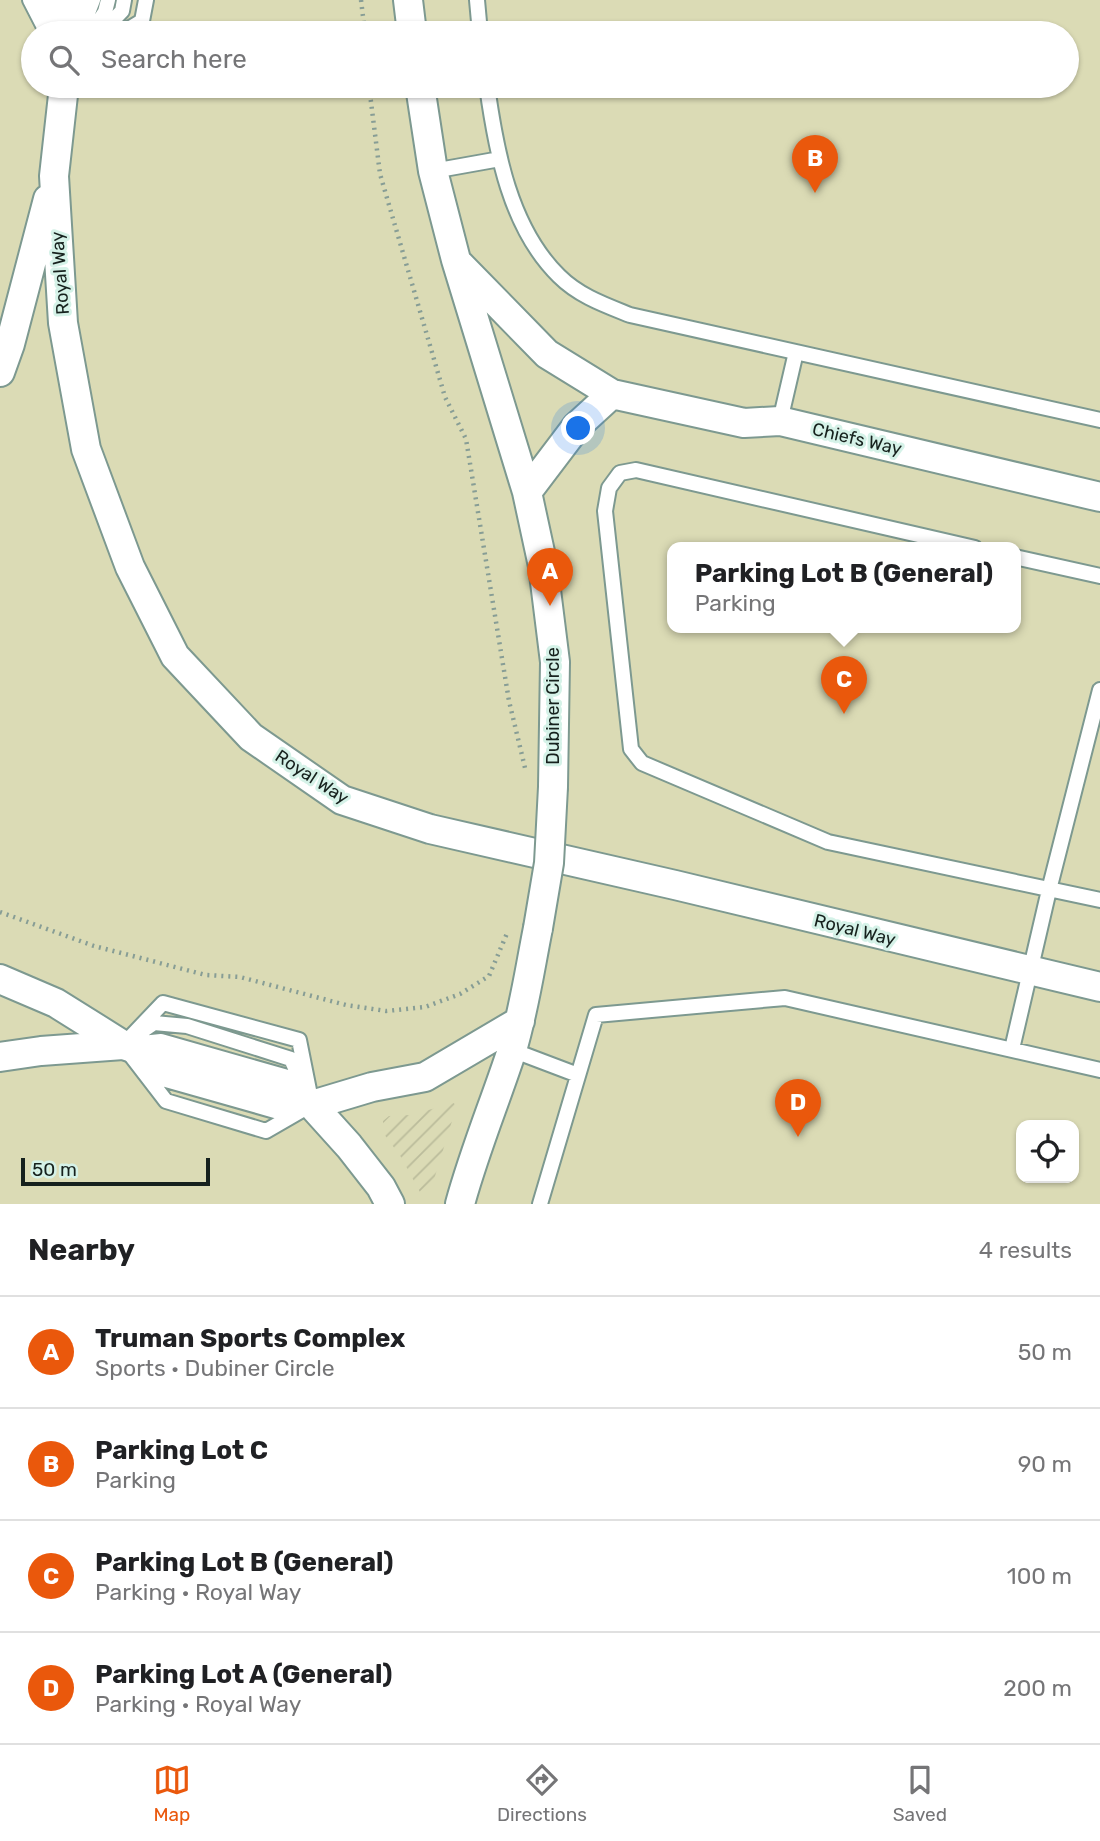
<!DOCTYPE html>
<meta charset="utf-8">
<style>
:root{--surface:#fff;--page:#f2f2f2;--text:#202124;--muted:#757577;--line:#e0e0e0;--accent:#ea580c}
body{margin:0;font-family:Rubik,sans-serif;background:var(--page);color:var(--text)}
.controls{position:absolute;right:21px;bottom:21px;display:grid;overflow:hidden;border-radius:14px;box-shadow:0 2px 5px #0004}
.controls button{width:63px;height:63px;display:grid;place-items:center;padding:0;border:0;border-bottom:2px solid var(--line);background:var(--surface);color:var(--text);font:35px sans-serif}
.scale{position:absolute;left:21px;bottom:18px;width:189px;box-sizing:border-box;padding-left:7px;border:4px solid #16211d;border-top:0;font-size:19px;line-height:24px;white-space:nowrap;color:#16211d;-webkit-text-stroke:5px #d5f2e8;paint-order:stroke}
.you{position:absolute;left:579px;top:429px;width:24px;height:24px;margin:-18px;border:5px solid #fff;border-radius:50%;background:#1a73e8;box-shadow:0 0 0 10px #1a73e833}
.badge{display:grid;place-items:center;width:46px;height:46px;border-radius:50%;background:var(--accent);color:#fff;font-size:23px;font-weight:700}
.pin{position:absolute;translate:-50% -58px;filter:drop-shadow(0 2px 4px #0008)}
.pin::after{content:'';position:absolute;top:37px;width:24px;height:21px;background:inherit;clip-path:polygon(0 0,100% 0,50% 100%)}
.popup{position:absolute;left:667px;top:542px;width:354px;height:91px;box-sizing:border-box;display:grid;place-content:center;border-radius:14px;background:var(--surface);filter:drop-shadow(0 2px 5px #0005);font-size:23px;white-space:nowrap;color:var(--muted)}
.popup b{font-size:26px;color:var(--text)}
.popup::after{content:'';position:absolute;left:50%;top:100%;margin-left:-14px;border:14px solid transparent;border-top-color:var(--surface)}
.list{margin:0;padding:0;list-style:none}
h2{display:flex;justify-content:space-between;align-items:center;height:91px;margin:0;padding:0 28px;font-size:30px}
h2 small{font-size:23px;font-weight:400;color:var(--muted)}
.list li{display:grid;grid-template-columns:46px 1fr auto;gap:21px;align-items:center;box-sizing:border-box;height:112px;padding:0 28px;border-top:2px solid var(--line)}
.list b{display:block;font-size:26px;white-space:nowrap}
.list p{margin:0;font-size:23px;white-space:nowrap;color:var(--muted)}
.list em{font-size:23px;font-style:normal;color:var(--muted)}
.icon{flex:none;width:38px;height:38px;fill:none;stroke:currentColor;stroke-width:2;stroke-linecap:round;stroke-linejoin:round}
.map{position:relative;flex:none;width:1100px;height:1204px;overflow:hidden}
.search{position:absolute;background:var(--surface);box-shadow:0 2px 5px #0004;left:21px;right:21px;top:21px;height:77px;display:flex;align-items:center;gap:18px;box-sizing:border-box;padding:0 24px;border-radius:38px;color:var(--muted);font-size:26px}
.sheet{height:539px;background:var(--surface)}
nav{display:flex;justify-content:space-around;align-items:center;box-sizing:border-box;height:98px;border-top:2px solid var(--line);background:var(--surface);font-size:19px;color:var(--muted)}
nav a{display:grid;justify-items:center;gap:4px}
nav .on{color:var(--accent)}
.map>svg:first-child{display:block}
</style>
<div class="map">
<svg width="1100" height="1204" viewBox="0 0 1100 1204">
<defs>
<pattern id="garden-furrows" width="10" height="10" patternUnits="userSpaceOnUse" patternTransform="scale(1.75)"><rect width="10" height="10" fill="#dbdbb5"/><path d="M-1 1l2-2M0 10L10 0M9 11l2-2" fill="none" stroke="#bbbc9b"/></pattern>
</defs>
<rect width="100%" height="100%" fill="#d5f2e8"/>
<path fill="#dbdbb5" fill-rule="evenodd" d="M 0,0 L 1100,0 L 1100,1204 L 0,1204 ZM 33,33 L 1067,33 L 1067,86 L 33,86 ZM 672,548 L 1015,548 L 1015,628 L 672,628 ZM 1021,1125 L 1074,1125 L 1074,1178 L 1021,1178 Z"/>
<path fill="url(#garden-furrows)" d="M 454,1103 L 456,1108 L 432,1186 L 426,1194 L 421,1194 L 401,1157 L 384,1134 L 383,1121 L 389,1116 L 410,1115 Z"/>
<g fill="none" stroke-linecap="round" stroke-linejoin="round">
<defs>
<path id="lane" d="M 30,0 L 47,33
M 43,0 L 53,29
M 57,0 L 61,33
M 477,0 L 480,33
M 81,31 L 93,0
M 91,33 L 105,12 L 108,0
M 101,33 L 122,11 L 124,0
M 122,33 L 142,21 L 146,0
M 487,86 C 496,151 510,228 559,276 C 579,296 605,305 630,315 L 1100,420
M 433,171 L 500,159
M 780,421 L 796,352
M 975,548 L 636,470 L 620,473 L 609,488 L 605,511 L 631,749 L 642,763 L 828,842 L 1100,900
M 1015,557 L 1100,576
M 141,1032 L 154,1023 L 187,1026 L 291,1059 L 301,1081
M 142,1043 L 161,1041 L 291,1078 L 300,1089
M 123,1045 L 163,1003 L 299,1040 L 312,1105
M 126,1049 L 166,1101 L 266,1131 L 311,1105
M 1012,1049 L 1049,890 L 1100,690
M 512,1050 L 578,1075
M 143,1062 L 166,1080 L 275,1111 L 297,1107
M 540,1204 L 596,1015 L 785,998 L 1100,1070"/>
<path id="street" d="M 408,0 L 412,33
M 71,33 L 76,0
M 64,86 L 54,176 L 63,323 L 86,449 L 130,567 L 175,656 L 251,737 L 342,800 L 430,829 L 675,885 L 1100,987
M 420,86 L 433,171 L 456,260 L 527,492 L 543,566 L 555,662 L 553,787
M 460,265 L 547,354 L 612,394
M 0,372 L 10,344 L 48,199
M 527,492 L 577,426 L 612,394 L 744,423 L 780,421 L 1100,497
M 0,979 L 56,1003 L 123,1045
M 0,1057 L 41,1051 L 123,1045 L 312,1105 L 349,1146 L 381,1187 L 390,1204
M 312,1105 L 372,1087 L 425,1077 L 520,1021
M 460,1204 C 474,1152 495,1102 512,1050 C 524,1010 530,968 538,928"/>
</defs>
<use href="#lane" stroke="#7d9990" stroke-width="18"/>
<use href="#street" stroke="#7d9990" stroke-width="32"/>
<path stroke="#879d95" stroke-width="4.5" stroke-dasharray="2 5" stroke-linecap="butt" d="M 361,0 L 365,33
M 369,86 L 380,174 L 445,397 L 466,439 L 509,701 L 526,772
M 0,912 L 94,946 L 206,975 L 240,977 L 346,1005 L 386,1011 L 425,1007 L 460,994 L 489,976 L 508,931"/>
<use href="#lane" stroke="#fff" stroke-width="14"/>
<use href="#street" stroke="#fff" stroke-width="28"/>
<defs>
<path id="street-bridge" d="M 538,928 L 549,863 L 553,787"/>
</defs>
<use href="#street-bridge" stroke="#7d9990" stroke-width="32" stroke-linecap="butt"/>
<use href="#street-bridge" stroke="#fff" stroke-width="28"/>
</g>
<g text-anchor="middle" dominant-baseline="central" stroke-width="6" stroke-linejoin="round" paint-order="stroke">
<g font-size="18" fill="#16211d" stroke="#d5f2e8">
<text transform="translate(60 273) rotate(-94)">Royal Way</text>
<text transform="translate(857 439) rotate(13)">Chiefs Way</text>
<text transform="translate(553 706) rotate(-90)">Dubiner Circle</text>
<text transform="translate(312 777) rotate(33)">Royal Way</text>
<text transform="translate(855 930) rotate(14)">Royal Way</text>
</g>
</g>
</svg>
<div class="controls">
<button><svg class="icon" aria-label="locate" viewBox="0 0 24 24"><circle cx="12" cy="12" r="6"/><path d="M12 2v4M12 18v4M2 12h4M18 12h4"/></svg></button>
</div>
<div class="scale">50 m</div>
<div class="you"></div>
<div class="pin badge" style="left:550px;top:606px">A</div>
<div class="pin badge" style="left:815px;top:193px">B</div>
<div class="pin badge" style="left:844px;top:714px">C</div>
<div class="popup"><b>Parking Lot B (General)</b>Parking</div>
<div class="pin badge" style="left:798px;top:1137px">D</div>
<div class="search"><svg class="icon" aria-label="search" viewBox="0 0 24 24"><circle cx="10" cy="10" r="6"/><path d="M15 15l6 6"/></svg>Search here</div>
</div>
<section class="sheet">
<h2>Nearby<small>4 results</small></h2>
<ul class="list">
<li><span class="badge">A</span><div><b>Truman Sports Complex</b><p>Sports · Dubiner Circle</p></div><em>50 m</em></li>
<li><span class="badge">B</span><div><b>Parking Lot C</b><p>Parking</p></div><em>90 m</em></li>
<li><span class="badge">C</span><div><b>Parking Lot B (General)</b><p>Parking · Royal Way</p></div><em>100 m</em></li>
<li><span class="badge">D</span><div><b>Parking Lot A (General)</b><p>Parking · Royal Way</p></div><em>200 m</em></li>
</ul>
</section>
<nav>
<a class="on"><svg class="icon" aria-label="map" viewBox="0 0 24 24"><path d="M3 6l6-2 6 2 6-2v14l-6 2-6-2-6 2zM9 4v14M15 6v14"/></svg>Map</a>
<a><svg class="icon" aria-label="directions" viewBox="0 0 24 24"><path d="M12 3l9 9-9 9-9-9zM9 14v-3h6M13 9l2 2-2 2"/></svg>Directions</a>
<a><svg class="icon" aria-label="saved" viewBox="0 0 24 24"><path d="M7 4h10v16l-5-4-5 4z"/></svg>Saved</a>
</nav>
